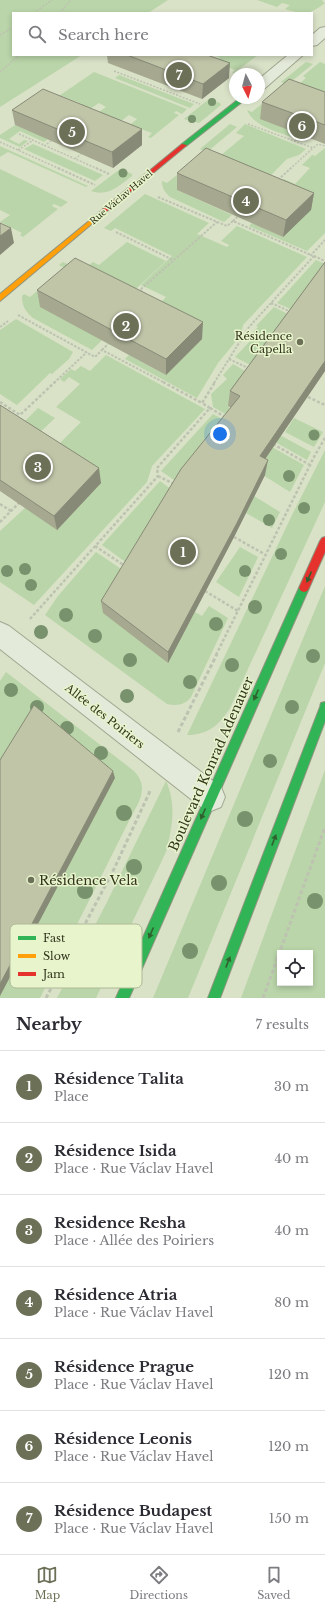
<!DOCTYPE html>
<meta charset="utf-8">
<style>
:root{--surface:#fff;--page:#f2f2f3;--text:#2b2b33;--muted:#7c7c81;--line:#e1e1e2;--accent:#6c7057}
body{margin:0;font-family:"Libre Baskerville",serif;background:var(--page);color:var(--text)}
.controls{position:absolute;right:12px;bottom:12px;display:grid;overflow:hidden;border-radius:0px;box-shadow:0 2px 6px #0003}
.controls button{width:36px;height:36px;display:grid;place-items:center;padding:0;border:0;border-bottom:1px solid var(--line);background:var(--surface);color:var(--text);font:20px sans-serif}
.compass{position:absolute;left:229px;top:68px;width:36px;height:36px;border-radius:50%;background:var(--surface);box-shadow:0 2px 6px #0003;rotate:174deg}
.you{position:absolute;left:220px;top:434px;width:14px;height:14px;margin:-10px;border:3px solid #fff;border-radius:50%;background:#1a73e8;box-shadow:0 0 0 6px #1a73e833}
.badge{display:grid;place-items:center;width:26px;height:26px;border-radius:50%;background:var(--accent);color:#fff;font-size:13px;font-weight:700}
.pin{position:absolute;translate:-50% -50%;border:2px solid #fff;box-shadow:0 1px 4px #0006}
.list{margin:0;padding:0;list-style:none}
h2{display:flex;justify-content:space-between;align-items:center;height:52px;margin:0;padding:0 16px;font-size:17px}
h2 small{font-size:13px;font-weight:400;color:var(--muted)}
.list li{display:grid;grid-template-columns:26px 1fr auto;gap:12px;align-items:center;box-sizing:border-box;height:72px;padding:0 16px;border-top:1px solid var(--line)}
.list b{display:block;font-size:15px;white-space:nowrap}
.list p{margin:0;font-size:13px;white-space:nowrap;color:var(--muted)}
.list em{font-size:13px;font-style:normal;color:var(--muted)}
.icon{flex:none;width:22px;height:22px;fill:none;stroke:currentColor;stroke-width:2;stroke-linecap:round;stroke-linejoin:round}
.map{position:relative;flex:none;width:325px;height:998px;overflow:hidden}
.search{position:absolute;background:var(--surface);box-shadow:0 2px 6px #0003;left:12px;right:12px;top:12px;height:44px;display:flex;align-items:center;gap:10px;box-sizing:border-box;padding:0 14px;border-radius:0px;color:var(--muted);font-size:15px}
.sheet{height:556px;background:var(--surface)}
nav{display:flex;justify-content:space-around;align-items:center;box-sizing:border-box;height:56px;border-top:1px solid var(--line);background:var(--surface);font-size:11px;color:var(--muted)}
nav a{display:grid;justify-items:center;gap:2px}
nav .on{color:var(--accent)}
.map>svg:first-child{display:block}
</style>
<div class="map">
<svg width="325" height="998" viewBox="0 0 325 998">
<rect width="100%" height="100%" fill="#d9e2c7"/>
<path fill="#bad5a9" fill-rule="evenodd" d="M 0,0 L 168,0 L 148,13 L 13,13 L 13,55 L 82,55 L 0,107 Z
M 257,0 L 323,0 L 322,1 L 325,3 C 309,15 305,15 285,9 L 290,5 L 282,3 L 277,7 Z
M 214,55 L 258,55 L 234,73 L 232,73 L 235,70 L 214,62 L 220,58 Z
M 306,62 L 313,64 L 287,85 L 281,82 Z
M 320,62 L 325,64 L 325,96 L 298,85 L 306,78 L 303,76 Z
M 94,72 L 187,109 L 182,114 L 176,111 L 174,113 L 179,115 L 151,138 L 148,137 L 152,133 L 130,125 L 137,119 L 129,115 L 121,121 L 99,112 L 106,107 L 99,103 L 87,111 L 78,108 L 82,104 L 62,96 L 58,99 L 56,98 Z
M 119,75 L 194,104 L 190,108 L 115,78 Z
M 209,99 L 220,103 L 221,105 L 199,123 L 184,119 Z
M 263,103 L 298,133 L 294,138 C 279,132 254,127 247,110 L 252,112 Z
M 230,124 L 237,127 L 207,152 L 200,149 Z
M 245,124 L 306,149 L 299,155 L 287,159 L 269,177 L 220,156 L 244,136 L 236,133 Z
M 15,125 L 48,139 L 44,142 L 20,131 L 9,139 L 19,144 L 24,140 L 28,141 L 20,147 L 0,138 L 0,135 Z
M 33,144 L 103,175 L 95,181 L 24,149 Z
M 0,146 L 88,186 L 86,187 L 8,152 L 0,157 Z
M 325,148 L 325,233 L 307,251 L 249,226 L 252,223 L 283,237 L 270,192 L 284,179 L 295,184 L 310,168 L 302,165 L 312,155 L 315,156 Z
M 0,169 L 68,202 L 61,207 L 54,204 L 52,206 L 58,209 L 23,237 L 20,235 L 22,233 L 0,222 L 10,215 L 0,210 Z
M 120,169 L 132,174 L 132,176 C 119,186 108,197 91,191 Z
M 178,174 L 190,179 L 177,190 L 232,215 L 224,222 L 170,197 C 165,192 162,189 162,181 L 167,183 Z
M 145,194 L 209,223 L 197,234 L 227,247 L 229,245 L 221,241 L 237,226 L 307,257 L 243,325 L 241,335 L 218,363 L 197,398 L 125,359 L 129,355 L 166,375 L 151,313 L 166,297 L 141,285 L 172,256 L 115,228 L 111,231 L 104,228 Z
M 127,242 L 166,261 L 125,299 L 59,265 L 63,262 L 82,271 L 93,262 L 99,265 Z
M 316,260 L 325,264 L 297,312 L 277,303 Z
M 44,285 L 102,340 L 92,350 L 33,318 C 25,311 22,306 22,296 L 24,294 L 30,297 Z
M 274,307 L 294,317 L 256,368 L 235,357 L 253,338 L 249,336 L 258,327 L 256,326 Z
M 16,319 L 73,352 L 69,359 L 52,374 L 50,373 L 17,405 L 0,394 L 0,330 Z
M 106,355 L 205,409 L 152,466 L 147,482 L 34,605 L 0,582 L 0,531 L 25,508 L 52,451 L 81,422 L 56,407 L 80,384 L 69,377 L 64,382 L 60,379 L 71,369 L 75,371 L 81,366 L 90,371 Z
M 233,364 L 252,375 L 228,407 L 311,452 L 307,460 L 213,407 L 211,394 L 227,379 L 223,375 Z
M 38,408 L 55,418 L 33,439 L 23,423 Z
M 213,414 L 304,465 L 290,492 L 213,444 L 180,484 L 161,471 Z
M 294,418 L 323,432 L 314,447 L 285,432 Z
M 325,450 L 325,502 L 230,708 C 219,726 207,735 187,735 L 293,513 Z
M 160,481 L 175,492 L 131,566 L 102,545 Z
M 254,496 L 280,512 L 272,528 L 246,513 Z
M 240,547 L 258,557 L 239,597 L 216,582 Z
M 96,552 L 127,573 L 167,663 L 195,612 L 202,616 L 209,606 L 228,618 L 191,697 C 185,705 177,706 167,704 L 45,615 L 58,596 Z
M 325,586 L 325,663 L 188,998 L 153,998 Z
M 6,672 L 134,771 C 151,789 137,804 128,823 L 40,998 L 0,998 L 0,681 Z
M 325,770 L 325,998 L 241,998 ZM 280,953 L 310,953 L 310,983 L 280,983 Z
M 166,781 C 177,805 172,828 166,852 L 96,998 L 57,998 L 106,904 Z"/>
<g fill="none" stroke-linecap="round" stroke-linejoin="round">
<defs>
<path id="street" d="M 325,27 L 325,38 L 317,45 L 312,46 L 312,35 L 320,28 Z
M 288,55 L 303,55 L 264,89 L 259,90 L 259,79 Z
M 0,622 L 9,626 L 221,787 L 225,797 L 221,807 L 211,811 L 201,807 L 0,649 Z"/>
<path id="fast" d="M 240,98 L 247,98 L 186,146 L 182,146 L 182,144 Z
M 304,584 L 307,585 L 309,588 L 129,998 L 116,998 L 299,588 L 301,585 Z
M 325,702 L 325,721 L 220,998 L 208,998 L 320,707 L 321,703 Z"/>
<path id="slow" d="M 105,208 L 107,209 L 107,211 L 0,301 L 0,294 Z"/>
<path id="jam" d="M 182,144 L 187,145 L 107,211 L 103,211 L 103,209 Z
M 325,537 L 325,552 L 309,588 L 307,591 L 304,592 L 301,591 L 299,588 L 320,541 L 322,538 Z"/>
</defs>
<use href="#street" stroke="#a1a691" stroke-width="2"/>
<use href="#fast" stroke="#909681" stroke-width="2"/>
<use href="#slow" stroke="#909681" stroke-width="2"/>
<use href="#jam" stroke="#909681" stroke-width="2"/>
<path stroke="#bdc2b1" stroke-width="1.5" stroke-dasharray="2 1.5" stroke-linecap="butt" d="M 34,13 L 52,0
M 60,13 L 71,0
M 0,35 L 13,27
M 114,71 L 200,104
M 0,72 L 19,55
M 248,124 L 313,148 L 318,144 L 325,146
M 19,134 L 98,169
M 295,141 L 302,135
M 0,142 L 60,169
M 44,146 L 51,141
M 18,150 L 32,141
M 75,159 L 81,154
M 290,169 L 313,148"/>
<path stroke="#bdc2b1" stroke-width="2" stroke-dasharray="2.5 1.5" stroke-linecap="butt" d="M 58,168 L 95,185
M 96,168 L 109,174
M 278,180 L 291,168
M 158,197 L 227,226 L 233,221 L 311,255
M 233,221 L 237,217
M 116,232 L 173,260
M 314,256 L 325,261
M 142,292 L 140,290 L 217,222
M 271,303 L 291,312
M 18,315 L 95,357 L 102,350 L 165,383
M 0,327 L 8,321
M 102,350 L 108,344
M 229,359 L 250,369
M 54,383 L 87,352
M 214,383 L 249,327 L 314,256 L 311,255 L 325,240"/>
<path stroke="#bdc2b1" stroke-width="2.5" stroke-dasharray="3 2" stroke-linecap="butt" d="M 163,382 L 202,403
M 308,397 L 325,405
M 0,402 L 20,415 L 55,382
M 210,408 L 227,418
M 273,444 L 310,465
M 158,476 L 174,484
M 0,504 L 11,511
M 0,522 L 19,503
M 234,537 L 266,555
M 95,546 L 125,566
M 205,591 L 238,611
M 30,619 L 158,476 L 157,468 L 210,408 L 202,403 L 215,382
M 216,655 L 315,455 L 325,438"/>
<path stroke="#bdc2b1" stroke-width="3" stroke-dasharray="4 2.5" stroke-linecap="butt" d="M 178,732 L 217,654
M 46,998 L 114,869 L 151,789
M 263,998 L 325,827"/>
<use href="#street" fill="#e4ead9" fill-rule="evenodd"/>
<use href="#fast" fill="#30b455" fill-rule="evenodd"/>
<use href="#slow" fill="#ff9f0a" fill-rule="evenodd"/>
<use href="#jam" fill="#e5322d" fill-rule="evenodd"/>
</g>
<g fill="#77926c">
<circle cx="212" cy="102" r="4"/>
<circle cx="192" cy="119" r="4"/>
<circle cx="123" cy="173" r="4.5"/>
<circle cx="314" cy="435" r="5.5"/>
<circle cx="289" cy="476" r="6"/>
<circle cx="304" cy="508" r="6"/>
<circle cx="269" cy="520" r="6"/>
<circle cx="281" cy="554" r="6"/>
<circle cx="25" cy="569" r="6"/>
<circle cx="7" cy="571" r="6"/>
<circle cx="245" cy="571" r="6"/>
<circle cx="31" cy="585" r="6"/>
<circle cx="255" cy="607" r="7"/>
<circle cx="66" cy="615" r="7"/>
<circle cx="216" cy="624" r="7"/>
<circle cx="41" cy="632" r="7"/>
<circle cx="95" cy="636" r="7"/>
<circle cx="313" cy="656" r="7"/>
<circle cx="130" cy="660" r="7"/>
<circle cx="232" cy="665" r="7"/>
<circle cx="190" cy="682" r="7"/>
<circle cx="11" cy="690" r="7"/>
<circle cx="127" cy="696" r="7"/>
<circle cx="37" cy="707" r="7"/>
<circle cx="292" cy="707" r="7"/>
<circle cx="67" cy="728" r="7"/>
<circle cx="101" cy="753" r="7"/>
<circle cx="270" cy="761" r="7"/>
<circle cx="124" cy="813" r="8"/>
<circle cx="245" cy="819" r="8"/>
<circle cx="134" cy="867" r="8"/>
<circle cx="219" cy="883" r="8"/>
<circle cx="85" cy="891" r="8"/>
<circle cx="315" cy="901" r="8"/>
<circle cx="190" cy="951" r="8"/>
</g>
<path fill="#a6a990" d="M 107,55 L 207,55 L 229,78 L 202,99 L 108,63 Z
M 325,92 L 325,144 L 260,119 L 262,102 Z
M 12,110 L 142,145 L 113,168 L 15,125 Z
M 177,173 L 314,193 L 311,210 L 283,237 L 177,190 Z
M 325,262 L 325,371 L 265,459 L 265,475 L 234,537 L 168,663 L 103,613 L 101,601 L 231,408 L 228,406 L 230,391 Z
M 37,290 L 202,339 L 166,375 L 40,307 Z
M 0,405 L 101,483 L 57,530 L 0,491 Z"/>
<path fill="#878a76" d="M 230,63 L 229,78 L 202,99 L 203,84 Z
M 142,129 L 142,145 L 113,168 L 112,152 Z
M 314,193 L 311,210 L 283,237 L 286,220 Z
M 11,228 L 14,243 L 0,255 L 0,236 Z
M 203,322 L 202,339 L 166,375 L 166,359 Z
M 325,361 L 325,371 L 257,471 L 260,456 Z
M 268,460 L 265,475 L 234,537 L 168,663 L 168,652 Z
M 99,468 L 101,483 L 57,530 L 54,516 Z
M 113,771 L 115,778 L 0,996 L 0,984 Z"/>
<path fill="#c1c5a8" stroke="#878a76" d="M 127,55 L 207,55 L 230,63 L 203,84 Z
M 289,79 L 325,92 L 325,125 L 262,102 Z
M 43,89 L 142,129 L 112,152 L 12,110 Z
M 206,148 L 314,193 L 286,220 L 177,173 Z
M 0,223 L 11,228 L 0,236 Z
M 75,258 L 203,322 L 166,359 L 37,290 Z
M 325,262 L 325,361 L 260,456 L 268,460 L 237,523 L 168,652 L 101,601 L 181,469 L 240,396 L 230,391 Z
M 0,405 L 99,468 L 54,516 L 0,480 Z
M 34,705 L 113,771 L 0,984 L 0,760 Z"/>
<defs><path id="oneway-solid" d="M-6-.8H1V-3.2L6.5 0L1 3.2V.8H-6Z"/></defs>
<g fill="#31602f">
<use href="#oneway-solid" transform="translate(309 577) rotate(114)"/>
<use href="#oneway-solid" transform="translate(256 695) rotate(114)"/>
<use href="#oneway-solid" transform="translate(203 814) rotate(114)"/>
<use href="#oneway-solid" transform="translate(274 840) rotate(-69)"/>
<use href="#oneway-solid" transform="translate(151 933) rotate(114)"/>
<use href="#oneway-solid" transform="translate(228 962) rotate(-69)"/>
</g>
<g fill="#6c7057" stroke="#e7f4cc" stroke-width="1.5">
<circle cx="300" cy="342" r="4"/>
<circle cx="31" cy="880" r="4"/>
</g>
<g text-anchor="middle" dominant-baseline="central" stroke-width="3" stroke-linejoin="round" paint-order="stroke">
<g font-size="9" fill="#31331b" stroke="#e7f4cc">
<text transform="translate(121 197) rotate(-40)">Rue Václav Havel</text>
</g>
<g font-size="11" fill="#31331b" stroke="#e7f4cc" text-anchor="end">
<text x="292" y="336">Résidence<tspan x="292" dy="13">Capella</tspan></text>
</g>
<g font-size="11" fill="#31331b" stroke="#e7f4cc">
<text transform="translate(105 716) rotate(38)">Allée des Poiriers</text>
</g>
<g font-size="13" fill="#31331b" stroke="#e7f4cc">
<text transform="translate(211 764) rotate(-66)">Boulevard Konrad Adenauer</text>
</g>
<g font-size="13" fill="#31331b" stroke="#e7f4cc" text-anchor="start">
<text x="39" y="880">Résidence Vela</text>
</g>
</g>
<rect x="10" y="924" width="132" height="64" rx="6" fill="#e7f4cc" stroke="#b0ba97" stroke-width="1"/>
<rect x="18" y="936" width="18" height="4" fill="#30b455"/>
<rect x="18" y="954" width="18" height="4" fill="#ff9f0a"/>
<rect x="18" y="972" width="18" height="4" fill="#e5322d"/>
<g font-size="11" fill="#31331b">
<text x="43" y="942">Fast</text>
<text x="43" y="960">Slow</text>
<text x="43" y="978">Jam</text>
</g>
</svg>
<div class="controls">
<button><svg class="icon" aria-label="locate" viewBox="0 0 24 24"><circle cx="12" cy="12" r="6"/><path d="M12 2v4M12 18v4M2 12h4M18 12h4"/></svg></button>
</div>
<svg class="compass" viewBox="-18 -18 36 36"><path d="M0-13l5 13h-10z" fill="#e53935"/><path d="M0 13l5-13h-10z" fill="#7c7c81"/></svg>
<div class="you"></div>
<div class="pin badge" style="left:183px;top:552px">1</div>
<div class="pin badge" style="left:126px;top:326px">2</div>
<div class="pin badge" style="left:38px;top:467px">3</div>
<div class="pin badge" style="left:246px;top:201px">4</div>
<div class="pin badge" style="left:72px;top:132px">5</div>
<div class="pin badge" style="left:302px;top:126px">6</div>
<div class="pin badge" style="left:179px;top:75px">7</div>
<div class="search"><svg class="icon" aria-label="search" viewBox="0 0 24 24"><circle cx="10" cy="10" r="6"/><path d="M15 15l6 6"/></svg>Search here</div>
</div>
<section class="sheet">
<h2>Nearby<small>7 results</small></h2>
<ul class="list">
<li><span class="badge">1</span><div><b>Résidence Talita</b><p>Place</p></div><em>30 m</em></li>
<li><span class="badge">2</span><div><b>Résidence Isida</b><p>Place · Rue Václav Havel</p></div><em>40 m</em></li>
<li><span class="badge">3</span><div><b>Residence Resha</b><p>Place · Allée des Poiriers</p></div><em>40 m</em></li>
<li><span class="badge">4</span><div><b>Résidence Atria</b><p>Place · Rue Václav Havel</p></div><em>80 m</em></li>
<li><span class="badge">5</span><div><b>Résidence Prague</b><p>Place · Rue Václav Havel</p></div><em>120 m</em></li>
<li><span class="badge">6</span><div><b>Résidence Leonis</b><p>Place · Rue Václav Havel</p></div><em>120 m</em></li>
<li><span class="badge">7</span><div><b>Résidence Budapest</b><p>Place · Rue Václav Havel</p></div><em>150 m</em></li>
</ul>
</section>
<nav>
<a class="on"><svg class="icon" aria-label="map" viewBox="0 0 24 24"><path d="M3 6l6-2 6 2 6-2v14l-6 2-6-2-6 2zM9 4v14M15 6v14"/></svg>Map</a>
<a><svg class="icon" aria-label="directions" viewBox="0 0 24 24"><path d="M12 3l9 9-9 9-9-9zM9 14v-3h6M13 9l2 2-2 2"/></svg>Directions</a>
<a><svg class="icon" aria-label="saved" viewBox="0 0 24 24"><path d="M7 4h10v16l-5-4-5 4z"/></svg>Saved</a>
</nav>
